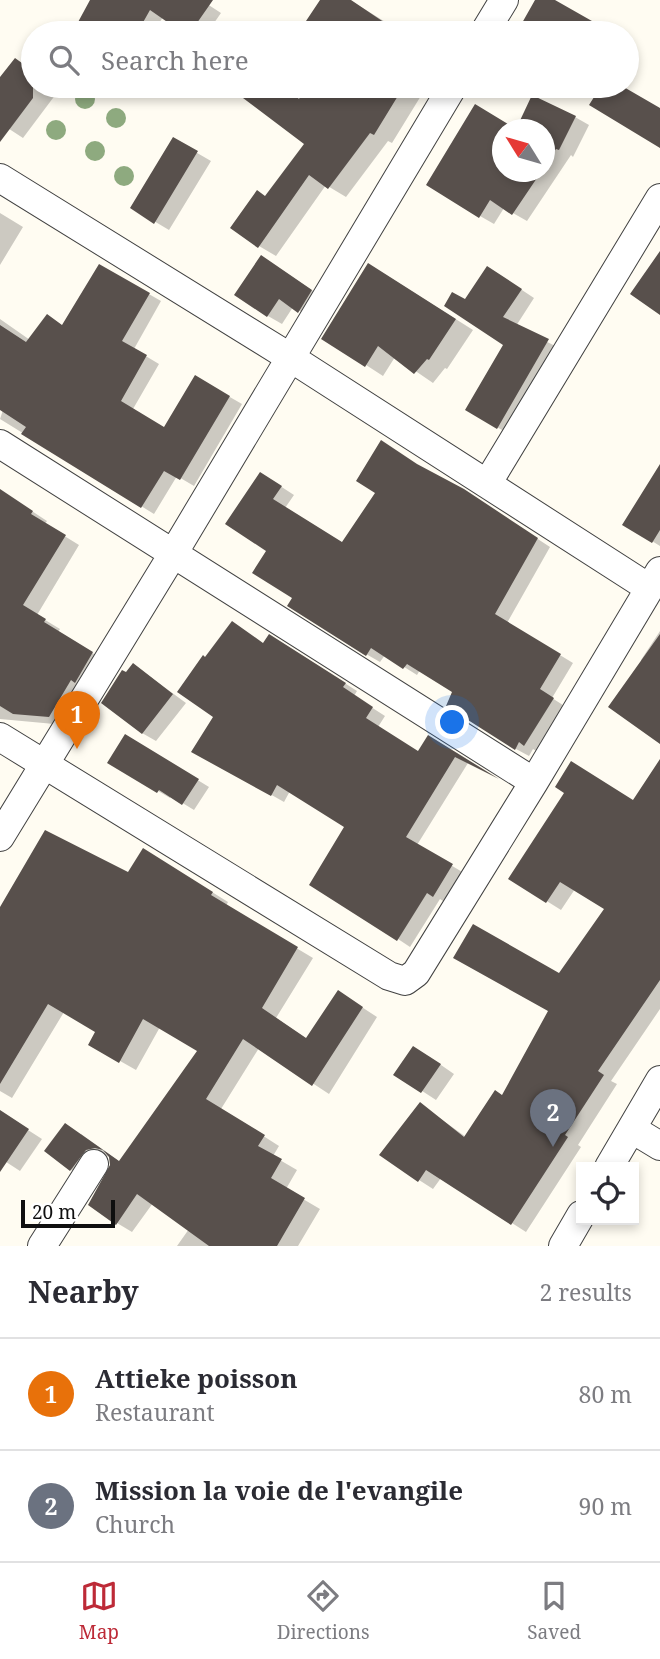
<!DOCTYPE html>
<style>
:root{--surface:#fff;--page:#f2f2f3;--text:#2b2b33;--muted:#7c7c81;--line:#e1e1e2;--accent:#bd2a37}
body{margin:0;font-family:"Noto Serif",serif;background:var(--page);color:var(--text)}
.controls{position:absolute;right:21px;bottom:21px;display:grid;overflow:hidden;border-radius:0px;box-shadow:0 4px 10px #0003}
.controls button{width:63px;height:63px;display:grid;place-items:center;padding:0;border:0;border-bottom:2px solid var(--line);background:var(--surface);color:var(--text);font:35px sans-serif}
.compass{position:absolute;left:492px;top:119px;width:63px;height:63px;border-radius:50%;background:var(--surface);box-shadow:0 4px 10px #0003;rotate:307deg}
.scale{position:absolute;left:21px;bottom:18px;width:94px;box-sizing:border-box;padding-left:7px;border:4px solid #0f0f0f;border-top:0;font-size:19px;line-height:24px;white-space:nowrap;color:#0f0f0f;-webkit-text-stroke:5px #fff;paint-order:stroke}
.you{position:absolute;left:453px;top:723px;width:24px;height:24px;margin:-18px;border:5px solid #fff;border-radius:50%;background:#1a73e8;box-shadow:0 0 0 10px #1a73e833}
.badge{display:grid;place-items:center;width:46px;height:46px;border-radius:50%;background:var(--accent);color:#fff;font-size:23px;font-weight:700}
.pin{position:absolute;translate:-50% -58px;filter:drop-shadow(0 2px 4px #0008)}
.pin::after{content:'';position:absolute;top:37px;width:24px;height:21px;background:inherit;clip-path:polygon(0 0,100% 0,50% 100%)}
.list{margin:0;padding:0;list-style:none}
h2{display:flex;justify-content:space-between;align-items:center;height:91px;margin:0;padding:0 28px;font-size:30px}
h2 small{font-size:23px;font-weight:400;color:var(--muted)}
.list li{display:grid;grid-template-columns:46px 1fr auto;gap:21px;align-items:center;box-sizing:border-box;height:112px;padding:0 28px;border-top:2px solid var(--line)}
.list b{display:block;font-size:26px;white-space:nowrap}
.list p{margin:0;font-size:23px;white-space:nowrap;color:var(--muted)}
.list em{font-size:23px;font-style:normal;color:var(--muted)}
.icon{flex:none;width:38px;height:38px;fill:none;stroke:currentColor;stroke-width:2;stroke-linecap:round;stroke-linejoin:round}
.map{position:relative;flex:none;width:660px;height:1246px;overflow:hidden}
.search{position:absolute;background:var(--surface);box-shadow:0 4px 10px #0003;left:21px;right:21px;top:21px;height:77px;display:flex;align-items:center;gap:18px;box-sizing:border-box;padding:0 24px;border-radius:38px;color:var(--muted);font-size:26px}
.sheet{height:315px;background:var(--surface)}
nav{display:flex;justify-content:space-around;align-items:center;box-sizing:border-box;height:98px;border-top:2px solid var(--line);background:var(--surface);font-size:19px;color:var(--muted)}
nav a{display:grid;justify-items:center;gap:4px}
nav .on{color:var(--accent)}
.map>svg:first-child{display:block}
</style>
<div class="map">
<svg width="660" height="1246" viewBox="0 0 660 1246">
<rect width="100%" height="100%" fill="#fffcf2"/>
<path fill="#0003" d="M 92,0 L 201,0 L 221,13 L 207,33 L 186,33 L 163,17 L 153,33 L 96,33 L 79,24 Z
M 322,0 L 350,0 L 403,33 L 300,33 Z
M 15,60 L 33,71 L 33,86 L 53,86 L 59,90 L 23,138 L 0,123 L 0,80 Z
M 254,86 L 427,86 L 392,143 L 388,141 L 346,197 L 326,185 L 276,256 L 259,246 L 266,197 L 306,144 L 245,97 Z
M 476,106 L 503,130 L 503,172 L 544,172 L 544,130 L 575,117 L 589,125 L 573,157 L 571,155 L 527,221 L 504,208 L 494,224 L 480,216 Z
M 173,139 L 211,161 L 169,230 L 132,208 Z
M 0,213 L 23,227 L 0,265 Z
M 100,266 L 161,301 L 134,349 L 159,364 L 133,409 L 165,429 L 195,377 L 242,404 L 194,486 L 177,476 L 154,514 L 0,419 L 3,410 L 0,408 L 0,319 L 30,340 L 48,316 L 63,326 Z
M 276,266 L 325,299 L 313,319 L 293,307 L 282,324 L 268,316 Z
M 386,275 L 473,330 L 447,369 L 445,368 L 433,383 L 395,357 L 383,376 L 366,365 Z
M 501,276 L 534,298 L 516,326 L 561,349 L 511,435 L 467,410 L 505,344 L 466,301 Z
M 660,468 L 660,546 L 624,524 Z
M 427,471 L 477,499 L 550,547 L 507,623 L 573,663 L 552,698 L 566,707 L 538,752 L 533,749 L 529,756 L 516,749 L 454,692 L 420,670 L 417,675 L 385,655 L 380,662 L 366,654 L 295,598 L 268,550 L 274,482 L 294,495 L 285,508 L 342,544 Z
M 0,490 L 47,521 L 45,524 L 79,545 L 37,615 L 60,629 L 58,632 L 107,662 L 65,725 L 0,719 Z
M 660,631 L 660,742 L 641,660 Z
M 282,643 L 357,691 L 354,696 L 385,716 L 378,727 L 419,753 L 429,737 L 468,763 L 417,845 L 464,873 L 446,903 L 440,899 L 410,947 L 398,939 L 347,827 L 290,791 L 284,802 L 194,751 L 216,716 L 206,659 L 264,644 Z
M 134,665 L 186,703 L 156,741 L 142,733 L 126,674 Z
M 126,736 L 209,787 L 194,810 L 171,796 L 170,798 L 109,762 Z
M 660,762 L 660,1009 L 611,1081 L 617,1084 L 578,1145 L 581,1147 L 526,1232 L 441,1178 L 433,1189 L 419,1180 L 420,1104 L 466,1137 L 503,1097 L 550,1010 L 560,975 L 606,908 L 575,889 L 561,910 L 510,878 L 634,802 Z
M 159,859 L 228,902 L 226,906 L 313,958 L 276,1018 L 307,1039 L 354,1002 L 377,1017 L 329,1094 L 259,1048 L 221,1109 L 279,1146 L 273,1156 L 297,1170 L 286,1189 L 320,1209 L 298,1246 L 177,1246 L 189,1229 L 153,1203 L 132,1232 L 117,1223 L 110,1156 L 102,1158 L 87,1179 L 71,1170 L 81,1134 L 120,1162 L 199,1051 L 160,1027 L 136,1070 L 90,1044 L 98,1032 L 64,1012 L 12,1098 L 0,1091 L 0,917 L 128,874 Z
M 428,1056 L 454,1074 L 436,1100 L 396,1074 Z
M 0,1112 L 42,1139 L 20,1171 L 0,1158 Z"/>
<path fill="#58504c" d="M 90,0 L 213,0 L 190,33 L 183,33 L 150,10 L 137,33 L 93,33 L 77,24 Z
M 320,0 L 351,0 L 400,33 L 298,33 Z
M 535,0 L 555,0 L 613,33 L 540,33 L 522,23 Z
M 15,58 L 33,71 L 33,98 L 0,142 L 0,77 Z
M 227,86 L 282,86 L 299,99 L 308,86 L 404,86 L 374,135 L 370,133 L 328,189 L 309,175 L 258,248 L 230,228 L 257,190 L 265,196 L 304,144 Z
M 601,86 L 622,86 L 660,108 L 660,148 L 589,105 Z
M 532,95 L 576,116 L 559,150 L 556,149 L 544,166 L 544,130 L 502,130 L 502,172 L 541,172 L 512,215 L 490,200 L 479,218 L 426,185 L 475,104 L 516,129 Z
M 173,137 L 198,151 L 154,224 L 130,208 Z
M 660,251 L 660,315 L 630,294 Z
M 261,255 L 312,290 L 298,313 L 279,299 L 267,317 L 234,295 Z
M 368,263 L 456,319 L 429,360 L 427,359 L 414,374 L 378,346 L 365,367 L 321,339 Z
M 99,264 L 150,293 L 122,341 L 147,355 L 121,401 L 164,427 L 195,375 L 230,396 L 180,480 L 164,471 L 141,508 L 21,434 L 26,427 L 0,410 L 0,325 L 26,342 L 47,314 L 62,325 Z
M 487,266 L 522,289 L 503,317 L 549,339 L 497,429 L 465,410 L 503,345 L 444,306 L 452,292 L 465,299 Z
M 381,440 L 417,464 L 464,489 L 538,538 L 495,614 L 561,654 L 540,689 L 554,698 L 524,746 L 519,742 L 515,750 L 446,706 L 452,692 L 407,664 L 403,669 L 371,648 L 366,656 L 287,606 L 292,598 L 252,573 L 266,551 L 225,524 L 260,472 L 282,486 L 273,499 L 342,542 L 375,493 L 356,481 Z
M 660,464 L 660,530 L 652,543 L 622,525 Z
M 0,489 L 33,511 L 31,514 L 66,535 L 23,605 L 46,619 L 44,622 L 93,652 L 75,683 L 71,680 L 49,717 L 13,714 L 0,706 Z
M 232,621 L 263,643 L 269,634 L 346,683 L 343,687 L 373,707 L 366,718 L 418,751 L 428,735 L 499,779 L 455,757 L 406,837 L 453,864 L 433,897 L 427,893 L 397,941 L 309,885 L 344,827 L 277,785 L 271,796 L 191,752 L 213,717 L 177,692 L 203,655 L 205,657 Z
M 660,634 L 660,744 L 608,707 Z
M 133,663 L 173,694 L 142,734 L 101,703 L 122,670 L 126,672 Z
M 125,734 L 199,779 L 182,805 L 159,790 L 157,793 L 107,763 Z
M 660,759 L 660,980 L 598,1071 L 604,1075 L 565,1135 L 568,1137 L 511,1225 L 426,1170 L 418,1182 L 379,1155 L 420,1102 L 464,1137 L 495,1090 L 502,1095 L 548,1011 L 453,958 L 473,924 L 559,973 L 604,909 L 560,882 L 546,903 L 508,879 L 564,793 L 555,787 L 571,761 L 633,800 Z
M 45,830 L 128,872 L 143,848 L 213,892 L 211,895 L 298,947 L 262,1008 L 306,1038 L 338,990 L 363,1007 L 312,1086 L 243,1039 L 206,1099 L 265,1135 L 258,1146 L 282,1159 L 271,1178 L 305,1198 L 277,1246 L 209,1246 L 137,1194 L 116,1225 L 88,1205 L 110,1165 L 109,1157 L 103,1150 L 95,1148 L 86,1150 L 70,1171 L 44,1151 L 65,1123 L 119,1161 L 197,1051 L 143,1019 L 119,1063 L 88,1045 L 95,1032 L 48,1004 L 0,1084 L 0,907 Z
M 413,1046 L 441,1064 L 421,1093 L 393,1075 Z
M 0,1110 L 29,1129 L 0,1172 Z"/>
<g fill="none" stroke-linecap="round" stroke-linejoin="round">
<defs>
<path id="minor" d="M 484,33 L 504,0
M 0,178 L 291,358 L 649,588
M 0,444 L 534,782
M 487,484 L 660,198
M 0,737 L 389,976 L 405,981 L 416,973 L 534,782 L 660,571
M 0,837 L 173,554 L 453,86
M 632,1129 L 660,1146
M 609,1167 L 660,1080
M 42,1246 L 94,1164
M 563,1246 L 581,1215"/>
</defs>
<use href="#minor" stroke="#424242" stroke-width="30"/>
<use href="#minor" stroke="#fff" stroke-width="28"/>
</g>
<g fill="#8eaa7f">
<circle cx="85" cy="99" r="10"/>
<circle cx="116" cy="118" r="10"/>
<circle cx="56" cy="130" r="10"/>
<circle cx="95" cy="151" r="10"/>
<circle cx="124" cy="176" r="10"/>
</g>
</svg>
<div class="controls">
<button><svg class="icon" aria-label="locate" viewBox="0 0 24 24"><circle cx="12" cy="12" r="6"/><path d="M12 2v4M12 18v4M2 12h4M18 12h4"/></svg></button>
</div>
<svg class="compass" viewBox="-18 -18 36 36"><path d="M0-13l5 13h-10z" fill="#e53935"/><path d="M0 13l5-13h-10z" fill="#7c7c81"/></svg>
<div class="scale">20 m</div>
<div class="you"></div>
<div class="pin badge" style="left:77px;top:749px;background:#e8710a">1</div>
<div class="pin badge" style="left:553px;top:1147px;background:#6b7280">2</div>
<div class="search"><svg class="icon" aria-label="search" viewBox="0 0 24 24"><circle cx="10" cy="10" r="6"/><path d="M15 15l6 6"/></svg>Search here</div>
</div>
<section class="sheet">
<h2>Nearby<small>2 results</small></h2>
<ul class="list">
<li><span class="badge" style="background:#e8710a">1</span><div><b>Attieke poisson</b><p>Restaurant</p></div><em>80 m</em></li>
<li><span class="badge" style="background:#6b7280">2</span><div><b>Mission la voie de l'evangile</b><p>Church</p></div><em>90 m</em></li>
</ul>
</section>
<nav>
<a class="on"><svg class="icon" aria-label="map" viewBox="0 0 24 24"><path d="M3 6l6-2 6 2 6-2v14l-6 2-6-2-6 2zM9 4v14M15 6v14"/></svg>Map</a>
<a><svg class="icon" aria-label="directions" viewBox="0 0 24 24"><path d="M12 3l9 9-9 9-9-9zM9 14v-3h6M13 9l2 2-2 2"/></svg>Directions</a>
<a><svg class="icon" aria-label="saved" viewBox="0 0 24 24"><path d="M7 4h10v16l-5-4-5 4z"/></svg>Saved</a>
</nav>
